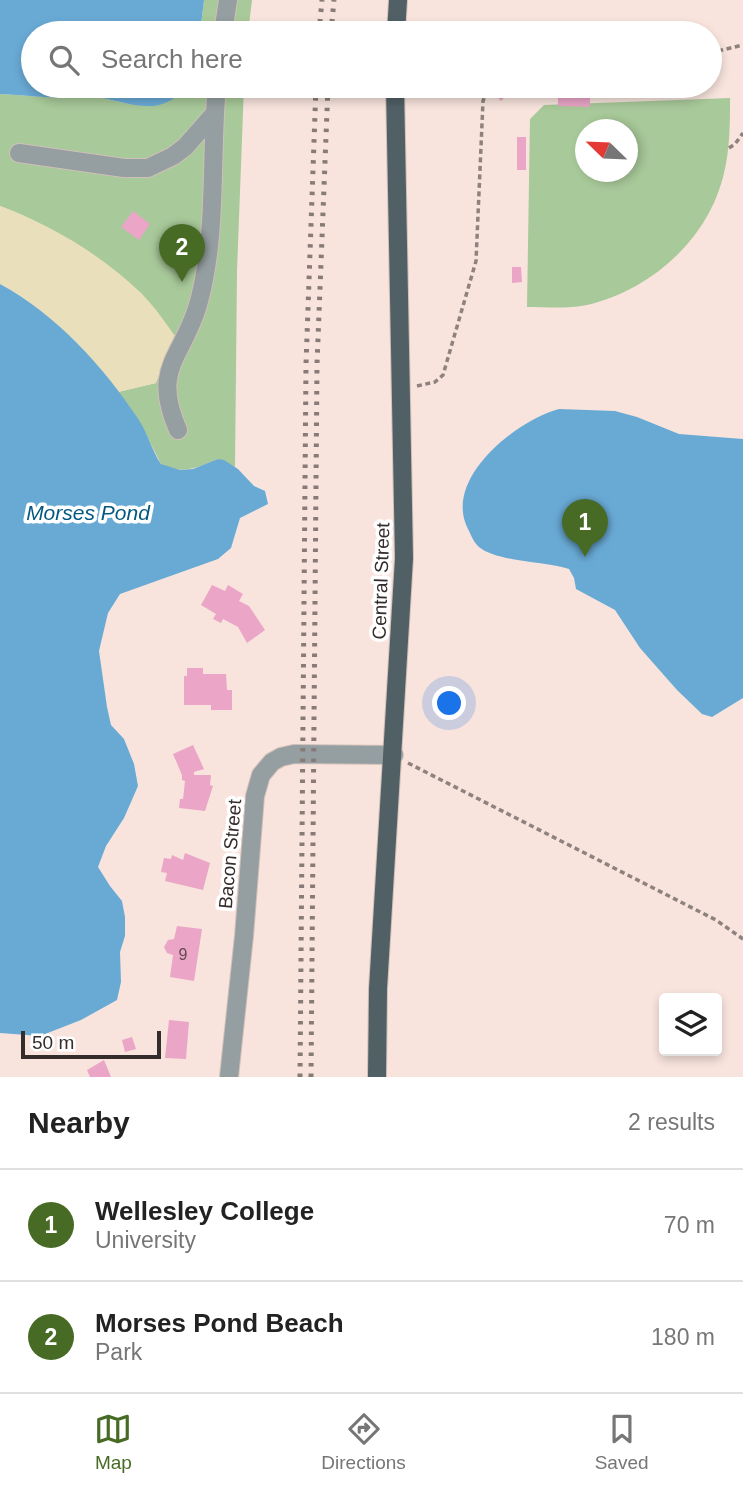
<!DOCTYPE html>
<style>
:root{--surface:#fff;--page:#f6f6f6;--text:#222;--muted:#767676;--line:#e0e0e0;--accent:#476b24}
body{margin:0;font-family:Helvetica,sans-serif;background:var(--page);color:var(--text)}
.controls{position:absolute;right:21px;bottom:21px;display:grid;overflow:hidden;border-radius:7px;box-shadow:0 4px 10px #0003}
.controls button{width:63px;height:63px;display:grid;place-items:center;padding:0;border:0;border-bottom:2px solid var(--line);background:var(--surface);color:var(--text);font:35px sans-serif}
.compass{position:absolute;left:575px;top:119px;width:63px;height:63px;border-radius:50%;background:var(--surface);box-shadow:0 4px 10px #0003;rotate:293deg}
.scale{position:absolute;left:21px;bottom:18px;width:140px;box-sizing:border-box;padding-left:7px;border:4px solid #352d2b;border-top:0;font-size:19px;line-height:24px;white-space:nowrap;color:#352d2b;-webkit-text-stroke:5px #fff;paint-order:stroke}
.you{position:absolute;left:450px;top:704px;width:24px;height:24px;margin:-18px;border:5px solid #fff;border-radius:50%;background:#1a73e8;box-shadow:0 0 0 10px #1a73e833}
.badge{display:grid;place-items:center;width:46px;height:46px;border-radius:50%;background:var(--accent);color:#fff;font-size:23px;font-weight:700}
.pin{position:absolute;translate:-50% -58px;filter:drop-shadow(0 2px 4px #0008)}
.pin::after{content:'';position:absolute;top:37px;width:24px;height:21px;background:inherit;clip-path:polygon(0 0,100% 0,50% 100%)}
.list{margin:0;padding:0;list-style:none}
h2{display:flex;justify-content:space-between;align-items:center;height:91px;margin:0;padding:0 28px;font-size:30px}
h2 small{font-size:23px;font-weight:400;color:var(--muted)}
.list li{display:grid;grid-template-columns:46px 1fr auto;gap:21px;align-items:center;box-sizing:border-box;height:112px;padding:0 28px;border-top:2px solid var(--line)}
.list b{display:block;font-size:26px;white-space:nowrap}
.list p{margin:0;font-size:23px;white-space:nowrap;color:var(--muted)}
.list em{font-size:23px;font-style:normal;color:var(--muted)}
.icon{flex:none;width:38px;height:38px;fill:none;stroke:currentColor;stroke-width:2;stroke-linecap:round;stroke-linejoin:round}
.map{position:relative;flex:none;width:743px;height:1077px;overflow:hidden}
.search{position:absolute;background:var(--surface);box-shadow:0 4px 10px #0003;left:21px;right:21px;top:21px;height:77px;display:flex;align-items:center;gap:18px;box-sizing:border-box;padding:0 24px;border-radius:38px;color:var(--muted);font-size:26px}
.sheet{height:315px;background:var(--surface)}
nav{display:flex;justify-content:space-around;align-items:center;box-sizing:border-box;height:98px;border-top:2px solid var(--line);background:var(--surface);font-size:19px;color:var(--muted)}
nav a{display:grid;justify-items:center;gap:4px}
nav .on{color:var(--accent)}
.map>svg:first-child{display:block}
</style>
<div class="map">
<svg width="743" height="1077" viewBox="0 0 743 1077">
<rect width="100%" height="100%" fill="#f8e4dd"/>
<path fill="#a8c999" fill-rule="evenodd" d="M 204,0 L 252,0 L 248,33 L 200,33 Z
M 186,86 L 244,86 L 237,271 L 235,467 L 218,459 C 200,467 179,476 161,464 L 139,421 L 118,392 L 156,383 L 142,294 C 98,258 54,226 0,206 L 0,94 C 23,95 47,98 70,98 C 76,97 80,95 86,96 C 121,98 159,122 186,86 Z
M 730,98 C 730,123 730,149 724,173 C 709,239 651,290 587,305 C 568,309 546,307 527,307 L 530,119 L 544,105 ZM 586,130 L 628,130 L 628,172 L 586,172 Z"/>
<path fill="#e9dfba" d="M 0,206 C 51,225 102,255 142,294 C 154,306 165,322 175,336 L 156,383 L 118,392 C 86,349 47,310 0,284 Z"/>
<path fill="#69aad5" d="M 0,0 L 204,0 L 200,33 L 33,33 L 33,86 L 186,86 C 159,123 123,98 86,96 C 81,95 76,97 70,98 C 47,98 23,95 0,94 Z
M 0,284 C 57,315 103,366 139,420 C 148,434 152,451 161,464 L 180,470 L 193,469 L 218,459 L 224,460 L 238,469 L 254,486 L 265,491 L 268,504 L 240,518 L 231,548 L 218,559 L 120,594 L 108,613 L 99,651 L 107,707 L 111,725 L 124,739 L 134,764 L 138,786 L 124,818 L 106,846 L 98,867 L 110,886 L 122,901 L 125,917 L 125,936 L 120,952 L 121,982 L 117,1000 L 81,1020 L 40,1036 L 0,1033 Z
M 559,409 L 615,411 L 637,417 L 679,434 L 743,439 L 743,698 L 712,717 L 702,714 L 677,690 L 640,648 L 615,610 L 576,589 L 574,578 L 569,569 C 545,561 497,562 479,547 C 474,543 471,535 468,529 C 442,479 517,420 559,409 Z"/>
<path fill="#eaa5c7" d="M 499,86 L 515,86 L 501,101 L 493,92 Z
M 558,96 L 590,97 L 590,107 L 558,106 Z
M 517,137 L 526,137 L 526,170 L 517,170 Z
M 133,211 L 150,224 L 139,240 L 121,227 Z
M 512,267 L 521,267 L 522,282 L 512,283 Z
M 212,585 L 225,591 L 228,585 L 243,594 L 239,601 L 249,606 L 265,630 L 247,643 L 238,627 L 223,619 L 221,623 L 213,619 L 216,614 L 201,605 Z
M 187,668 L 203,668 L 203,674 L 226,674 L 227,690 L 232,690 L 232,710 L 211,710 L 211,705 L 184,705 L 184,676 L 187,676 Z
M 193,745 L 204,769 L 194,772 L 194,775 L 211,775 L 210,785 L 213,786 L 205,811 L 179,808 L 180,799 L 183,799 L 185,781 L 182,780 L 182,775 L 173,754 Z
M 185,853 L 210,863 L 203,890 L 165,881 L 167,873 L 161,872 L 164,858 L 171,859 L 172,855 L 183,860 Z
M 177,926 L 202,929 L 194,981 L 170,977 L 173,955 L 167,953 L 164,947 L 168,940 L 174,939 Z
M 169,1020 L 189,1022 L 186,1059 L 165,1058 Z
M 132,1037 L 136,1049 L 125,1052 L 122,1040 Z
M 104,1060 L 111,1077 L 90,1077 L 87,1070 Z"/>
<g fill="none" stroke-linecap="round" stroke-linejoin="round">
<defs>
<path id="minor" d="M 223,33 L 228,0
M 19,153 L 124,168 L 148,168 L 173,156 L 185,147 L 215,113
M 178,430 C 151,368 182,359 198,305 C 218,234 210,158 217,86
M 229,1077 L 244,936 L 255,796 L 261,775 L 272,762 L 281,757 L 294,754 L 394,755"/>
<path id="major" d="M 396,33 L 398,0
M 377,1077 L 378,989 L 404,558 L 395,86"/>
</defs>
<use href="#minor" stroke="#d1bfb9" stroke-width="20"/>
<use href="#major" stroke="#d1bfb9" stroke-width="20"/>
<path stroke="#8f827e" stroke-width="3.5" stroke-dasharray="5 3.5" stroke-linecap="butt" d="M 710,53 L 743,45
M 729,148 L 735,144 L 743,133
M 417,386 L 435,382 L 443,375 L 476,261 L 483,101 L 489,86
M 408,763 L 716,920 L 743,939"/>
<use href="#minor" stroke="#959ea1" stroke-width="18"/>
<use href="#major" stroke="#516065" stroke-width="18"/>
<path stroke="#887b77" stroke-width="5" stroke-dasharray="3.5 7" stroke-linecap="butt" d="M 319,33 L 322,0
M 331,33 L 334,0
M 300,1077 L 306,364 L 316,86
M 311,1077 L 317,364 L 328,86"/>
</g>
<g text-anchor="middle" dominant-baseline="central" stroke-width="7" stroke-linejoin="round" paint-order="stroke">
<g font-size="16" fill="#624b52">
<text x="183" y="954">9</text>
</g>
<g font-size="19" fill="#352d2b" stroke="#fff">
<text transform="translate(381 581) rotate(-88)">Central Street</text>
<text transform="translate(230 854) rotate(-85)">Bacon Street</text>
</g>
<g font-size="21" font-style="italic" fill="#035881" stroke="#fff">
<text x="88" y="512">Morses Pond</text>
</g>
</g>
</svg>
<div class="controls">
<button><svg class="icon" aria-label="layers" viewBox="0 0 24 24"><path d="M12 4l9 5-9 5-9-5zM3 14l9 5 9-5"/></svg></button>
</div>
<svg class="compass" viewBox="-18 -18 36 36"><path d="M0-13l5 13h-10z" fill="#e53935"/><path d="M0 13l5-13h-10z" fill="#767676"/></svg>
<div class="scale">50 m</div>
<div class="you"></div>
<div class="pin badge" style="left:585px;top:557px">1</div>
<div class="pin badge" style="left:182px;top:282px">2</div>
<div class="search"><svg class="icon" aria-label="search" viewBox="0 0 24 24"><circle cx="10" cy="10" r="6"/><path d="M15 15l6 6"/></svg>Search here</div>
</div>
<section class="sheet">
<h2>Nearby<small>2 results</small></h2>
<ul class="list">
<li><span class="badge">1</span><div><b>Wellesley College</b><p>University</p></div><em>70 m</em></li>
<li><span class="badge">2</span><div><b>Morses Pond Beach</b><p>Park</p></div><em>180 m</em></li>
</ul>
</section>
<nav>
<a class="on"><svg class="icon" aria-label="map" viewBox="0 0 24 24"><path d="M3 6l6-2 6 2 6-2v14l-6 2-6-2-6 2zM9 4v14M15 6v14"/></svg>Map</a>
<a><svg class="icon" aria-label="directions" viewBox="0 0 24 24"><path d="M12 3l9 9-9 9-9-9zM9 14v-3h6M13 9l2 2-2 2"/></svg>Directions</a>
<a><svg class="icon" aria-label="saved" viewBox="0 0 24 24"><path d="M7 4h10v16l-5-4-5 4z"/></svg>Saved</a>
</nav>
